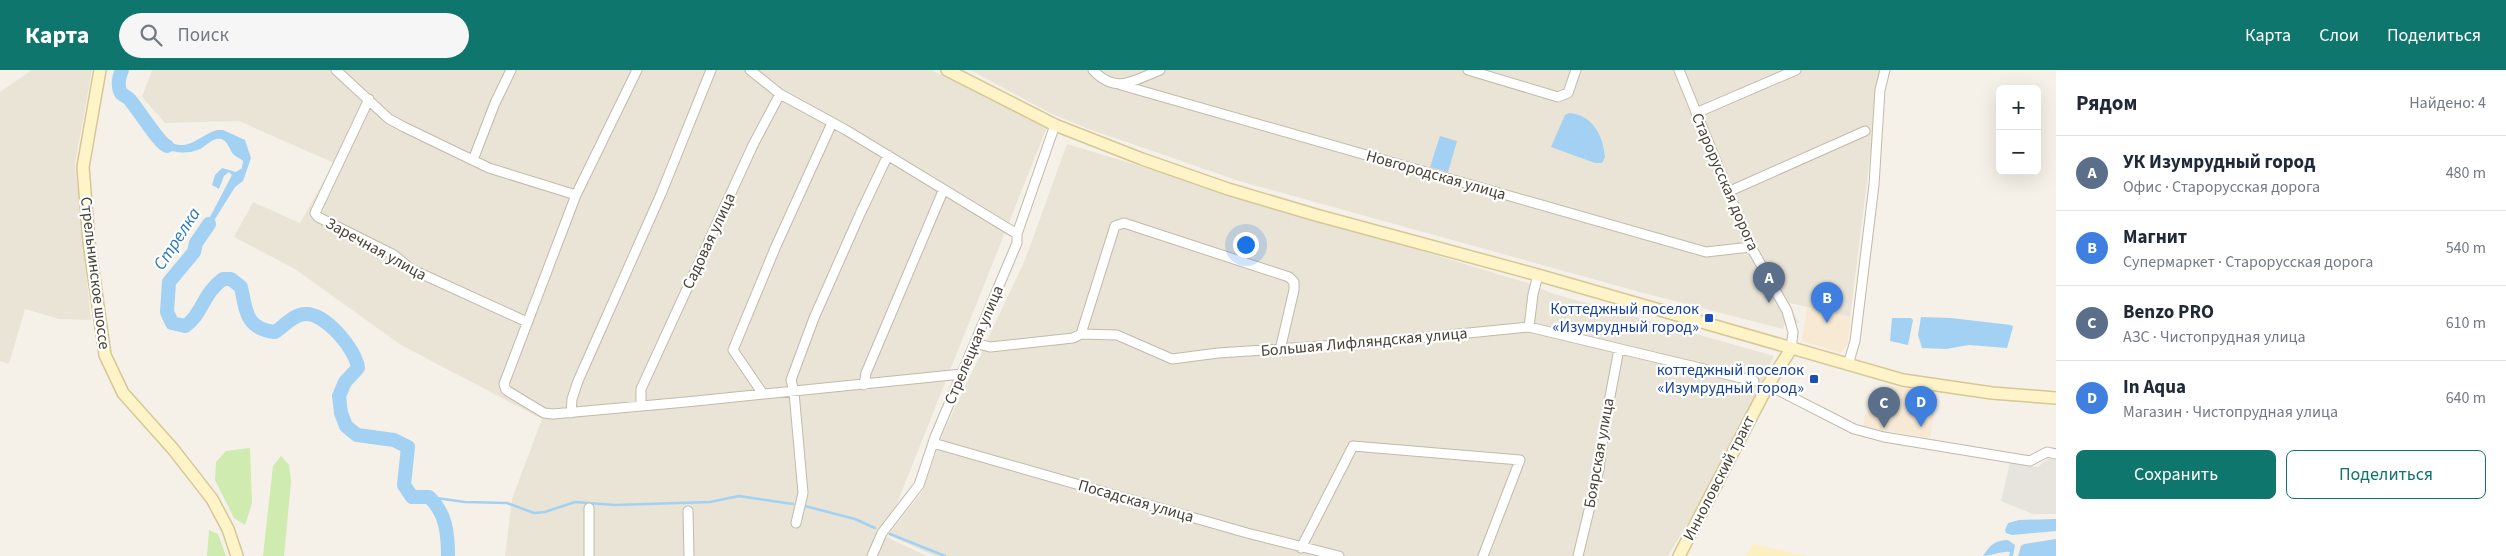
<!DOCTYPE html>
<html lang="ru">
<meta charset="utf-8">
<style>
:root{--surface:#fff;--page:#f6f6f7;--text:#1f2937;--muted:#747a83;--line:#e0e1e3;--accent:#0f766e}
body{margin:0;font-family:"Source Sans 3",sans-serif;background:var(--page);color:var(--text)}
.controls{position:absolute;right:15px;top:15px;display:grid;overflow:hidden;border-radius:8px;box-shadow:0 5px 20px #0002}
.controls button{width:45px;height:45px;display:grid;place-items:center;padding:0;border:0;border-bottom:1px solid var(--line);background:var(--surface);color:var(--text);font:25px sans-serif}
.you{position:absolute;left:1245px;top:174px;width:18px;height:18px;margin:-12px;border:4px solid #fff;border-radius:50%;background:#1a73e8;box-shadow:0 0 0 8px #1a73e833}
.badge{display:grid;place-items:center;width:32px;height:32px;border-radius:50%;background:var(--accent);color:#fff;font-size:16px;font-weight:700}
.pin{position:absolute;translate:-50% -41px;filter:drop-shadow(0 1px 2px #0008)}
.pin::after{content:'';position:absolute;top:26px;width:18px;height:15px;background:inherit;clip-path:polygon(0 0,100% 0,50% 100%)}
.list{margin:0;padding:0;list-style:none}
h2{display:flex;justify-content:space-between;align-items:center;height:65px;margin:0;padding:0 20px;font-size:21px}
h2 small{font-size:16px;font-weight:400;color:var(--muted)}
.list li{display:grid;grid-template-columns:32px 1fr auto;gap:15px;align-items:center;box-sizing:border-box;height:75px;padding:0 20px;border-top:1px solid var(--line)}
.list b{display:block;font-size:19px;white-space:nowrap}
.list p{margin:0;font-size:16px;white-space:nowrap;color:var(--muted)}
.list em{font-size:16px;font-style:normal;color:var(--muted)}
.actions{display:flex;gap:10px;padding:15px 20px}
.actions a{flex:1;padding:11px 0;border:1px solid var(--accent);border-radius:8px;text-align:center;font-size:18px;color:var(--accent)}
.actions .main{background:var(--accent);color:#fff}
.icon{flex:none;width:28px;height:28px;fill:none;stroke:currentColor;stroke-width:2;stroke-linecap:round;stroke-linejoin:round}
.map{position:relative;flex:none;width:2056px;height:486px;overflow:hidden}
header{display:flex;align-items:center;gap:30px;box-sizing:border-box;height:70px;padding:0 25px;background:var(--accent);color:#fff}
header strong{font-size:24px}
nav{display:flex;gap:28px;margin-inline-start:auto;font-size:18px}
.search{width:350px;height:45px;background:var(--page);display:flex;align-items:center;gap:12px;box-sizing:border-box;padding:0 18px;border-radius:28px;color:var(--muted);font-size:19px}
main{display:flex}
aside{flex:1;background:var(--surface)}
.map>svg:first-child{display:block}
</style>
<header>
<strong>Карта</strong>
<div class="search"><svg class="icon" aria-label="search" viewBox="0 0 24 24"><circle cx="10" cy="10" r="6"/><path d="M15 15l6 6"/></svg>Поиск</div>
<nav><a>Карта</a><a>Слои</a><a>Поделиться</a></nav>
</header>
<main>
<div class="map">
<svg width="2056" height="486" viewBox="0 0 2056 486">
<rect width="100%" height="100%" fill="#f5f1e8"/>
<path fill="#e9e4d6" d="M 32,0 L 92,0 L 75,94 L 91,250 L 60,249 L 25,239 L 9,294 L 0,291 L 0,22 Z
M 152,0 L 931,0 L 1047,57 L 884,466 L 927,486 L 505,486 L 512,429 L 542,349 L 401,275 L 295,199 L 234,167 L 253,132 L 300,153 L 334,93 L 239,51 L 165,53 L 142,27 Z
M 970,0 L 1881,0 L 1850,247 L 1790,233 L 1790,237 L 1799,253 L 1785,253 L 1783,259 L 1640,222 L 1239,111 L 1086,58 L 1050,43 Z
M 1067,74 L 1528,213 L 1551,223 L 1774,286 L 1719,401 L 1668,486 L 935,486 L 888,465 L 922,422 L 944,361 L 1025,190 Z"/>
<path fill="#f7e9d3" d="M 1807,237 L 1850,247 L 1848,273 L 1841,283 L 1802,271 Z
M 1888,316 L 1937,324 L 1930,368 L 1864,357 L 1864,347 Z"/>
<path fill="#e7e3dd" d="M 2048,388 L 2056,389 L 2056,444 L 2033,444 L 2001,431 L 2010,393 L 2038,397 Z"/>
<path fill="#cfebaf" d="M 250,378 L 252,433 L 245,455 L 234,448 L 215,410 L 216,392 L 226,381 Z
M 281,386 L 289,395 L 291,412 L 284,486 L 263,486 L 273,396 Z
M 209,460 L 218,464 L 226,486 L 207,486 Z"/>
<path fill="#faf0c3" d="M 1753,474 L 1807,486 L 1745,486 Z"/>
<path fill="#a2d1f4" d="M 1570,43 C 1593,46 1603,65 1605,87 L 1602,93 L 1595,93 L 1551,77 L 1565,45 Z
M 217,60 L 223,60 L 245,70 L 251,88 L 243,111 L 235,117 L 202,170 L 196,167 L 211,145 L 232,105 L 229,102 L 224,106 L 219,119 L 212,115 L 215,105 L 222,98 L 236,102 L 242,98 L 243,91 C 240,88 236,87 233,84 C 229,79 228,71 221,69 C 213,67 206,76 200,79 C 183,87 161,81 150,66 L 162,61 L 163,69 C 190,84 195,67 217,60 Z
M 1440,66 L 1457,71 L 1448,102 L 1430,97 Z
M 1921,247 L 1951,248 L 2011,255 L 2013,257 L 2007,278 L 1969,275 L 1946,279 L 1922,278 L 1918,265 Z
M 1892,248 L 1911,248 L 1913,250 L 1908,275 L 1890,271 Z
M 2056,449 L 2056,461 L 2012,465 L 2006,463 L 2005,460 L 2008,453 L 2019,450 Z
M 2056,469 L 2056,486 L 2018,486 L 2021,476 L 2024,474 Z
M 2008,470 L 2015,475 L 2013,486 L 2009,486 L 2010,482 C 2000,481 1993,486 1983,486 C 1990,475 1995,470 2008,470 Z"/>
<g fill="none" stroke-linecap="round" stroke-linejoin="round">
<path stroke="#a2d1f4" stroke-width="2.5" d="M 429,427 L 465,432 L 507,433 L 534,443 L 545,442 L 575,432 L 615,435 L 710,432 L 739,426 L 793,434
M 805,436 L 855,449 L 875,458
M 890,464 L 945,486"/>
<path stroke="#a2d1f4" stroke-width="14" d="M 122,0 C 119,6 117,16 121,23 C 124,26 128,27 130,30 C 138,39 159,73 167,76
M 209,154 L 196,173 L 194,182 L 169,212 L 167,242 L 172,253 L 185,256 C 202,245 203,223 223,209 L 231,209 L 241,217 C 246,241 246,259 275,262 C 284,256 294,244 305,244 C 326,243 356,280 358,298 L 345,312 L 339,326 L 341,343 L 346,356 L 357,365 L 394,370 L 408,377 L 404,415 L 412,427 L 429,427 C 446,443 448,463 448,486"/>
<defs>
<path id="street" d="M 336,0 L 389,49 L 404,57 L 489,98 L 576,125
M 637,0 L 576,125 L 504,314 L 506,320 L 544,343 L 553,344 L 686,332 L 962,304
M 750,0 L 780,24 L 846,60 L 1017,164
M 1093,0 C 1116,25 1134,10 1160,0
M 1468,0 L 1558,27 L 1568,23 L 1576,0
M 1679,0 L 1751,177 L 1787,241 L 1793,262 L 1791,279
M 1121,15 L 1706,182 L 1751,177
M 369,29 L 315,143 L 318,147 L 394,185 L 411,199 L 527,252
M 1696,43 L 1796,0
M 473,90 L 495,33 L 511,0
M 1730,121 L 1865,61
M 1529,257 L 1533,224 L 1538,205
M 1081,264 L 1115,156 L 1124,153 L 1289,207 L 1294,212 L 1294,220 L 1280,280
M 975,273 L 990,277 L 1073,268 L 1081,264 L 1117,265 L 1172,289 L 1218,283 L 1368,273 L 1529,257 L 1754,311
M 1848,295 L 1855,271 L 1874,115 L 1880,20 L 1885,0
M 864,315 L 866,303 L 943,121
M 1768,315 L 1854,359 L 1884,367 L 2030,391 L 2047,382 L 2056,384
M 763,324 L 733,280 L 776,176 L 832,53
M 641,336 L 641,319 L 753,75 L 780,24
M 571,343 L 572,329 L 578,311 L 661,124 L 711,0
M 933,373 L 1247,463 L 1339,486
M 589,438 L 589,486
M 688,441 L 689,486
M 796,453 L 803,423 L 794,322 L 791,310 L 814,248 L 860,144 L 888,85
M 1301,478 L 1353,376 L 1520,390 L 1483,486
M 872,486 L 882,463 L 919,415 L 935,367 L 1017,173 L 1017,164 L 1055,55
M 1578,486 L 1599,399 L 1605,353 L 1619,279"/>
<path id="secondary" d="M 100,0 L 83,97 L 89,172 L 105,285 L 123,323 L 173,379 L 212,429 L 228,459 L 237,486
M 947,0 L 1055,55 L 1142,89 L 1228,119 L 1316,145 L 1538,205 L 1903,310 L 1992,323 L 2056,328
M 1679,486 L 1768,315 L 1791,279"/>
</defs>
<use href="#street" stroke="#c1baaa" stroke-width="11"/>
<use href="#secondary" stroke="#d7c796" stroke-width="14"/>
<use href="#street" stroke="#fff" stroke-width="9"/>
<use href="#secondary" stroke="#fff3c8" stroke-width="11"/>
</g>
<g fill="#1a4fb4" stroke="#fff" stroke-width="2">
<rect x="1704" y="243" width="10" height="10" rx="2.5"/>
<rect x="1809" y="304" width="10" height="10" rx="2.5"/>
</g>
<g text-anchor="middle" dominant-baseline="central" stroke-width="4.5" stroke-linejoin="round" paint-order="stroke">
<g font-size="16" fill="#494236" stroke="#fff">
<text transform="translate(1436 105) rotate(16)">Новгородская улица</text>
<text transform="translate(1725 112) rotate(67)">Старорусская дорога</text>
<text transform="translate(709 171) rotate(-65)">Садовая улица</text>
<text transform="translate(376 179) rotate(29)">Заречная улица</text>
<text transform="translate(95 203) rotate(83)">Стрельнинское шоссе</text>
<text transform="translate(1364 272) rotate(-5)">Большая Лифляндская улица</text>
<text transform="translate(974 275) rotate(-67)">Стрелецкая улица</text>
<text transform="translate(1599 383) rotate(-80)">Боярская улица</text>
<text transform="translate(1719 408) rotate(-63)">Инноловский тракт</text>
<text transform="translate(1136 431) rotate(16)">Посадская улица</text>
</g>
<g font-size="16" fill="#164399" stroke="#fff" text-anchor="end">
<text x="1699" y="239">Коттеджный поселок<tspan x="1699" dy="18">«Изумрудный город»</tspan></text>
<text x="1804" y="300">коттеджный поселок<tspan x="1804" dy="18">«Изумрудный город»</tspan></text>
</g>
<g font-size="18" font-style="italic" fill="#297abb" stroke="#fff">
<text transform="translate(177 169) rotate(-57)">Стрелка</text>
</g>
</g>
</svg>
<div class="controls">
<button>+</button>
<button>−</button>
</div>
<div class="you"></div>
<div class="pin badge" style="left:1769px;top:233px;background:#5c6f8a">A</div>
<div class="pin badge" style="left:1827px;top:253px;background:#3f7fe0">B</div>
<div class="pin badge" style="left:1884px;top:358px;background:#5c6f8a">C</div>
<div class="pin badge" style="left:1921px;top:357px;background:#3f7fe0">D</div>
</div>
<aside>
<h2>Рядом<small>Найдено: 4</small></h2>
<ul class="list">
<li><span class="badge" style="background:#5c6f8a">A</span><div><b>УК Изумрудный город</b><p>Офис · Старорусская дорога</p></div><em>480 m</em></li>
<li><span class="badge" style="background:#3f7fe0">B</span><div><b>Магнит</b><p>Супермаркет · Старорусская дорога</p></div><em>540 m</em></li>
<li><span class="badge" style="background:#5c6f8a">C</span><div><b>Benzo PRO</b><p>АЗС · Чистопрудная улица</p></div><em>610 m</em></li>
<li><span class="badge" style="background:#3f7fe0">D</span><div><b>In Aqua</b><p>Магазин · Чистопрудная улица</p></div><em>640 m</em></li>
</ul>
<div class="actions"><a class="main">Сохранить</a><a>Поделиться</a></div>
</aside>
</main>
